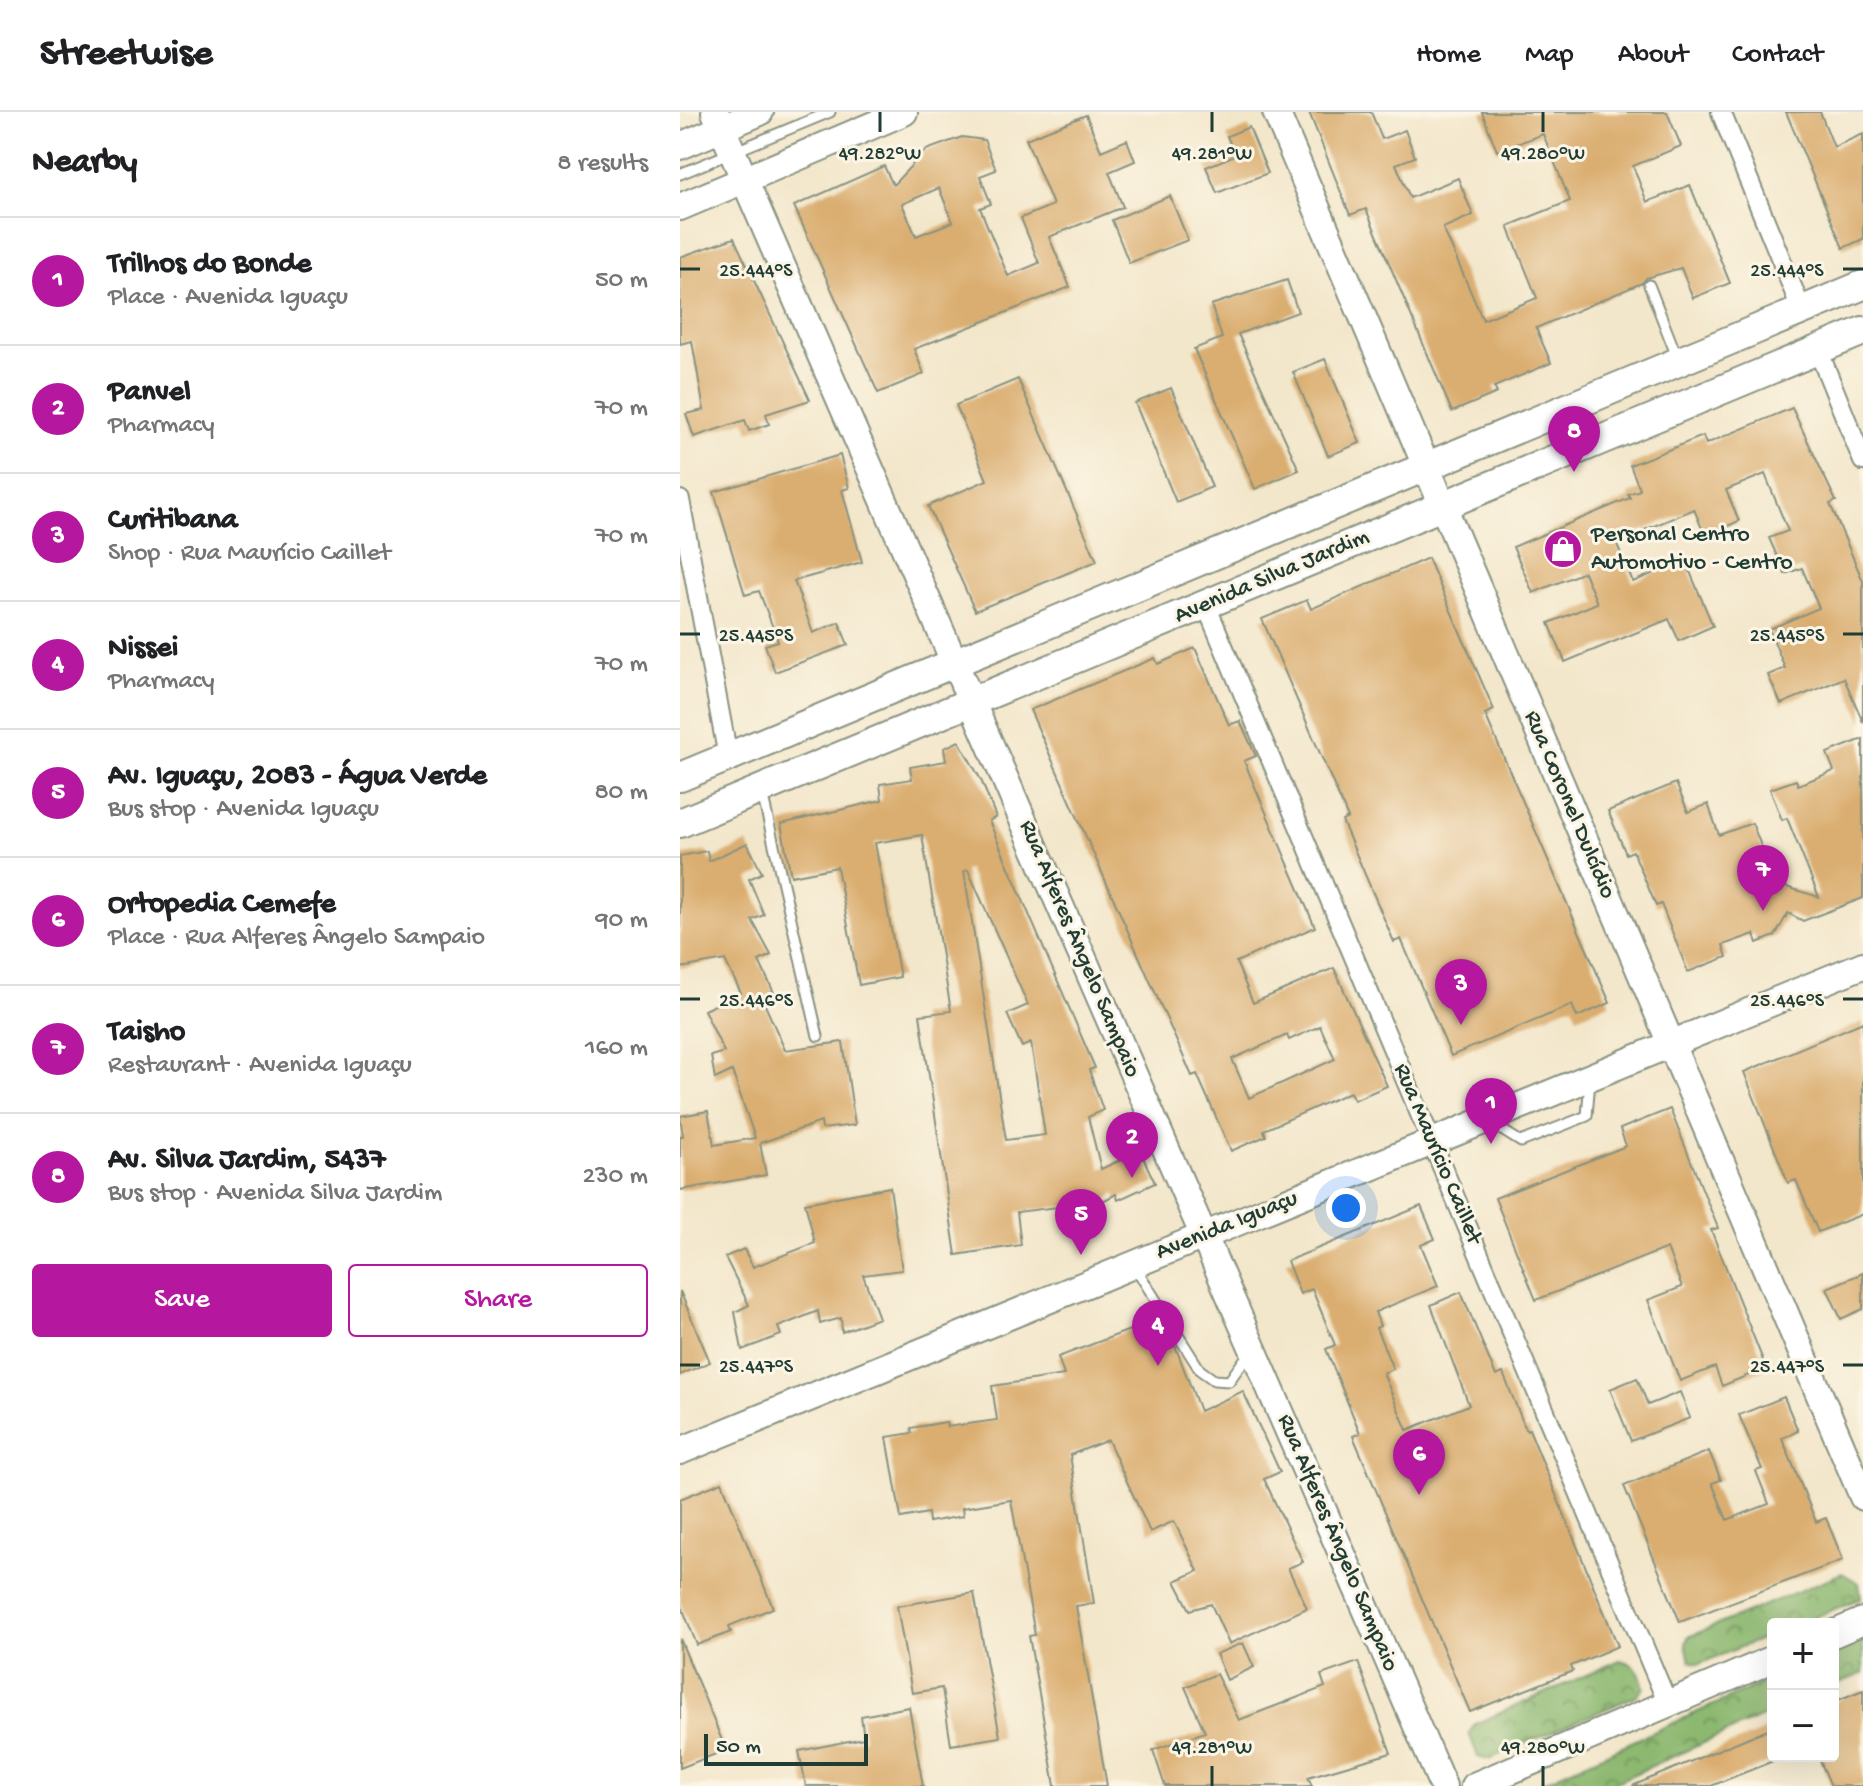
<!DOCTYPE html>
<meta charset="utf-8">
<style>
:root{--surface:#fff;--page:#f6f6f6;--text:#202124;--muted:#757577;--line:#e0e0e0;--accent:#b5179e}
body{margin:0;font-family:"Gochi Hand",sans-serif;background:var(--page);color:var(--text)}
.controls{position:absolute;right:24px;bottom:24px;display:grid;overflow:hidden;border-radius:8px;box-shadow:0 8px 32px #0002}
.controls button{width:72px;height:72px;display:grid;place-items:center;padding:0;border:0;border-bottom:2px solid var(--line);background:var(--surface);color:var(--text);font:40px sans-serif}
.scale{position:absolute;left:24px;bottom:20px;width:164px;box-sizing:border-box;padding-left:8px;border:4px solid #1f3d34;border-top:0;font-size:22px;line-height:28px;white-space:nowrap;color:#1f3d34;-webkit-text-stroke:6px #fcf5e5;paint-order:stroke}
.you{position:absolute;left:666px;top:1096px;width:28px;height:28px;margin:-20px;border:6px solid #fff;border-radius:50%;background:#1a73e8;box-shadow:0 0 0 12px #1a73e833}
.badge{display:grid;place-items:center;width:52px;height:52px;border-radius:50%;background:var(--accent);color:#fff;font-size:26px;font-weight:700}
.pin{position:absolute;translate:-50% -66px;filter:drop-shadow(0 2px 4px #0008)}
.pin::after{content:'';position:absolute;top:42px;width:28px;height:24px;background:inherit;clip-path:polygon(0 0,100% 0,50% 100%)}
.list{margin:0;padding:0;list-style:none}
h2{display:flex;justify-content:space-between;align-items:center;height:104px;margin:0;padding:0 32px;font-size:34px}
h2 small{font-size:26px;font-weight:400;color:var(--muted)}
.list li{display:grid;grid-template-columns:52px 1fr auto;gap:24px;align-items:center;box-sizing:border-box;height:128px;padding:0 32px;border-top:2px solid var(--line)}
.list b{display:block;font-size:30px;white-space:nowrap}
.list p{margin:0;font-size:26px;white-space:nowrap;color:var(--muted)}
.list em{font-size:26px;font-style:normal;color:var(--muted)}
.actions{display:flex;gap:16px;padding:24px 32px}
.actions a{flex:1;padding:18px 0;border:2px solid var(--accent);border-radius:8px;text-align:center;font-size:28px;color:var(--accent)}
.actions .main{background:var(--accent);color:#fff}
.map{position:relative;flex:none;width:1183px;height:1674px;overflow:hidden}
header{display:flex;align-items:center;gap:48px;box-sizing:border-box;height:112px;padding:0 40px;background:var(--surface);border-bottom:2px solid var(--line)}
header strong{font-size:38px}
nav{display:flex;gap:44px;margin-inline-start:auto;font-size:28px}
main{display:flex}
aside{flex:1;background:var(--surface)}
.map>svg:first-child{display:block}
</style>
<header>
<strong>Streetwise</strong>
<nav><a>Home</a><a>Map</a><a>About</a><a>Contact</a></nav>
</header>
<main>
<aside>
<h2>Nearby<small>8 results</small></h2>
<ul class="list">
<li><span class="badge">1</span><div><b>Trilhos do Bonde</b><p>Place · Avenida Iguaçu</p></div><em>50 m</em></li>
<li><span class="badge">2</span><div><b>Panvel</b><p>Pharmacy</p></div><em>70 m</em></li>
<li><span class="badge">3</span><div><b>Curitibana</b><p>Shop · Rua Maurício Caillet</p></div><em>70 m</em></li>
<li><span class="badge">4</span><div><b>Nissei</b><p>Pharmacy</p></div><em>70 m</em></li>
<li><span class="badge">5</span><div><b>Av. Iguaçu, 2083 - Água Verde</b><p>Bus stop · Avenida Iguaçu</p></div><em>80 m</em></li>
<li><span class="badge">6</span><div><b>Ortopedia Cemefe</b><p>Place · Rua Alferes Ângelo Sampaio</p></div><em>90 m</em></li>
<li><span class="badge">7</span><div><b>Taisho</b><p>Restaurant · Avenida Iguaçu</p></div><em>160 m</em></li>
<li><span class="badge">8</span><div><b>Av. Silva Jardim, 5437</b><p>Bus stop · Avenida Silva Jardim</p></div><em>230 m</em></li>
</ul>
<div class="actions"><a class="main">Save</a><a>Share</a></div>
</aside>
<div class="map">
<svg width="1183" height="1674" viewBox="0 0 1183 1674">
<defs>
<pattern id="forest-crowns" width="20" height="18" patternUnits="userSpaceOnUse" patternTransform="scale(2)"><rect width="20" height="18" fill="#8cb86f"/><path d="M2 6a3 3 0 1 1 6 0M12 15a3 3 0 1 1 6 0" fill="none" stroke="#72975c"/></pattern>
</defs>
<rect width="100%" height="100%" fill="#fcf5e5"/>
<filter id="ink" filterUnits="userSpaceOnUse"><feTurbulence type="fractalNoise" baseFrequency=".0125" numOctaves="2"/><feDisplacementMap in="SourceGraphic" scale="16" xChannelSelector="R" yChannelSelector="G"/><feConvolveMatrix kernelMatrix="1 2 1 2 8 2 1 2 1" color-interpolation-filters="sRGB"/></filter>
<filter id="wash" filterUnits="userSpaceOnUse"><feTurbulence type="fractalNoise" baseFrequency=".006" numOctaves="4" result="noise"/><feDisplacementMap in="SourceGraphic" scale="32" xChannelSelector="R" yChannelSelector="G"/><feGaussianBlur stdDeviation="1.8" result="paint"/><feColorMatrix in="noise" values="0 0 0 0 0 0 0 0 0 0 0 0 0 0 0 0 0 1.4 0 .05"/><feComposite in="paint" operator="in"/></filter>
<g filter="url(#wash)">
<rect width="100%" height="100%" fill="#f3e7cb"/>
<path fill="url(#forest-crowns)" stroke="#567a52" stroke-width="2" d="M 1162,1461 L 1179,1471 L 1181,1486 L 1118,1512 L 1093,1512 L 1093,1522 L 1019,1552 L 1010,1549 L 1006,1532 L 1008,1525 Z
M 1183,1525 L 1183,1561 L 1153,1574 L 1153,1538 Z
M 940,1548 C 957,1552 960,1559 964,1576 L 956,1584 L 809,1647 L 798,1645 L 789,1621 L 795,1612 Z
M 1093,1566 L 1093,1600 L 927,1674 L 854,1674 Z"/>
<g id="blocks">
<path fill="#daad6f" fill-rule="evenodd" d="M 629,0 L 691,0 L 702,27 L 725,18 L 735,45 L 716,52 L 730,86 L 778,66 L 793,103 L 763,116 L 803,208 L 857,186 L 828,114 L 890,89 L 863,22 L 817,39 L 802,0 L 987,0 L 1001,34 L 953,54 L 967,90 L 1010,73 L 1050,171 L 1013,186 L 1001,156 L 966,166 L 962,171 L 856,216 L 871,251 L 814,275 L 817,281 L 772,300 L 686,97 L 670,103 Z
M 1106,0 L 1140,0 L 1154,35 L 1183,22 L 1183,127 L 1163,136 Z
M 406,3 L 421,39 L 447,28 L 455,49 L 429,60 L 443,95 L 369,125 L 390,175 L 234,237 L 244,262 L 198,281 L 114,94 L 204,54 L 213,73 L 246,38 L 282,25 L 304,28 L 316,58 L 300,64 L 311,92 L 300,96 L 328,164 L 359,151 L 341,106 L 373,93 L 346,27 ZM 259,76 L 273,110 L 236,124 L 222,92 Z
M 569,15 L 588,61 L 537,81 L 526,55 L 555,43 L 547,24 Z
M 490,84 L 508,128 L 449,151 L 432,108 Z
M 54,126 L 130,288 L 86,302 L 89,312 L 69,319 L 65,308 L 14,325 L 6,302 L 24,298 L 12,229 L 0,232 L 0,145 Z
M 607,168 L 618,200 L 558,222 L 619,358 L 575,377 L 514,237 L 542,226 L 531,193 Z
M 645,247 L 680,331 L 648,344 L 613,260 Z
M 338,267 L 417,449 L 295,499 L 248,394 L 307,368 L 276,293 Z
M 491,276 L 532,375 L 496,390 L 455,291 Z
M 1112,296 L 1156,389 L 1150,392 L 1183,469 L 1183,610 L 1164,566 L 1101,592 L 1088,563 L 1105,556 L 1089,517 L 1139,496 L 1122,456 L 1105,462 L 1089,426 L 1108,419 L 1085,362 L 1046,378 L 1059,409 L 1025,424 L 1014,397 L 936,430 L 953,470 L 1005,448 L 1033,514 L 999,529 L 989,507 L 885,550 L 869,511 L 917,491 L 904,460 L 853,481 L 833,435 L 950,386 L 948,382 L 960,378 L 950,353 L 1023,324 L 1026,332 Z
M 160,343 L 169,376 L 162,378 L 182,450 L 114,469 L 133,521 L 159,510 L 168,533 L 95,560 L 85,533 L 98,529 L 79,479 L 65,483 L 34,380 Z
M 748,446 L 814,598 L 805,602 L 930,891 L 897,905 L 892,893 L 771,944 L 721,827 L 714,830 L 662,709 L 668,706 L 582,507 L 627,488 L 631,497 Z
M 515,536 L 549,613 L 560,609 L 576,644 L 564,649 L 635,815 L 556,850 L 573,891 L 654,856 L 707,974 L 674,988 L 670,980 L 584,1018 L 586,1024 L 551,1039 L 517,962 L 512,964 L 350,598 L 475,546 L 478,552 ZM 640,914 L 655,947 L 569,986 L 552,947 L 607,923 L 609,928 Z
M 1183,627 L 1183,786 L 1123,809 L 1108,801 L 1095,824 L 1077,831 L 1074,822 L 1043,833 L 1047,845 L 1008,860 L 981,792 L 976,794 L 953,739 L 946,742 L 928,699 L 996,671 L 1008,700 L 1028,692 L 1039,723 L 1072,711 L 1096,772 L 1139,785 L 1107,706 L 1102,708 L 1090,677 L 1116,668 L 1118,673 L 1154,659 L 1147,641 Z
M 279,629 L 301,668 L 316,705 L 309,709 L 415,956 L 409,958 L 423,998 L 408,1005 L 421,1057 L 460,1039 L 475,1071 L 438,1088 L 436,1082 L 387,1108 L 385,1094 L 337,1100 L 341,1133 L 276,1143 L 240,903 L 271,899 L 242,723 L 195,731 L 220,865 L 179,873 L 157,755 L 111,764 L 101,712 L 202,688 L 200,672 L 232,667 L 230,655 L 266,649 L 264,636 ZM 288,758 L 348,893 L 327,902 L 342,935 L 351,931 L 365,1023 L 326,1028 L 284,759 Z
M 67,731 L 82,761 L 69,767 L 84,803 L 72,808 L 91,843 L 79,849 L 97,887 L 85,893 L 105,938 L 163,930 L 175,1013 L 142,1017 L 141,1010 L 80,1031 L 86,1063 L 0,1078 L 0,1024 L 3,1024 L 0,1004 L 28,999 L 34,1033 L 75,1026 L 52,959 L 35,967 L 31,944 L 44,940 L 24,898 L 61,881 L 45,848 L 0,856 L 0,744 L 27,739 L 29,749 Z
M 1183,910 L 1183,1102 L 1138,1120 L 1116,1068 L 1108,1071 L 1064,960 Z
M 990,997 L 1038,1116 L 1031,1118 L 1086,1256 L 1042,1274 L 1035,1255 L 1000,1269 L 968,1188 L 1002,1175 L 987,1136 L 856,1188 L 815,1086 L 946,1034 L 940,1017 Z
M 210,1075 L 222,1158 L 183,1163 L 199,1206 L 162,1220 L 161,1206 L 140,1212 L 138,1199 L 98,1215 L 101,1223 L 62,1238 L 55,1200 L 69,1193 L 45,1145 L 64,1137 L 73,1155 L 135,1131 L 125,1091 Z
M 741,1094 L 755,1127 L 741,1133 L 758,1174 L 695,1200 L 700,1214 L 696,1216 L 713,1257 L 703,1261 L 727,1318 L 789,1293 L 751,1193 L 781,1180 L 816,1264 L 823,1261 L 846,1318 L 849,1317 L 938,1534 L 891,1554 L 893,1559 L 790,1600 L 673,1324 L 680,1321 L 646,1237 L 655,1233 L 632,1177 L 620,1182 L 607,1149 Z
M 1183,1161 L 1183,1197 L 1161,1207 L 1147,1176 Z
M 0,1179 L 30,1250 L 0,1263 Z
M 479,1207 L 494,1231 L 520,1299 L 563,1279 L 600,1360 L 584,1367 L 623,1450 L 608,1456 L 627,1496 L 549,1532 L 531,1492 L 510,1498 L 495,1469 L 518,1459 L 494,1409 L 470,1420 L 428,1328 L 390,1343 L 414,1491 L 396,1494 L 427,1674 L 375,1674 L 349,1524 L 355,1523 L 331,1388 L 282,1396 L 283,1404 L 249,1410 L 248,1401 L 221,1406 L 207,1325 L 232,1321 L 231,1316 L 266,1310 L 267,1315 L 317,1308 L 312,1274 L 384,1263 L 378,1245 Z
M 957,1266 L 968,1293 L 1000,1280 L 1010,1306 L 951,1329 L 930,1277 Z
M 1104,1285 L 1118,1319 L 1102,1326 L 1136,1410 L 1146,1406 L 1163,1448 L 1000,1510 L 944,1374 L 1029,1339 L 1041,1368 L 1032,1371 L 1047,1408 L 1089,1392 L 1076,1359 L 1082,1357 L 1059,1303 Z
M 42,1370 L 93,1496 L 49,1514 L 51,1520 L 17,1533 L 0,1490 L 0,1387 Z
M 294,1481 L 320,1625 L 271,1633 L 262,1576 L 232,1581 L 217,1494 Z
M 0,1527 L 46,1638 L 0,1656 Z
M 563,1531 L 574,1555 L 547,1568 L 536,1542 Z
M 678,1550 L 711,1641 L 628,1665 L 632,1674 L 485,1674 L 473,1638 L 525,1620 L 505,1575 L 536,1562 L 559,1608 L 645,1575 L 641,1563 Z
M 1183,1578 L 1183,1674 L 1151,1674 L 1138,1644 L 1153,1644 L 1153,1590 Z
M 229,1595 L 243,1674 L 126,1674 L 119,1639 L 184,1626 L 181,1604 Z
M 1093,1615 L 1093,1649 L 1031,1674 L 952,1674 Z"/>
</g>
</g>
<g filter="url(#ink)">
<use href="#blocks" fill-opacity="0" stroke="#899280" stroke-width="2"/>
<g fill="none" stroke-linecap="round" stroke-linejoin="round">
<defs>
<path id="lane" d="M 0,62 L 150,0
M 969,173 L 997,245
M 82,681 L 138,924
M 809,1010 L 841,1030 L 907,1004 L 910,968
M 455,1155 L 520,1258 L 534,1268 L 549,1269 L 570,1240"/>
<path id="street" d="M 1041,0 L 1122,199
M 1138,238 L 1183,349
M 0,388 L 48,645
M 526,493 L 988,1592"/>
<path id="secondary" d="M 35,0 L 763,1674
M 596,0 L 1183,1385
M 0,34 L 80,0
M 0,95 L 224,0
M 0,1339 L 1183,853
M 1153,1522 L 1183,1509
M 794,1674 L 1093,1547"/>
<path id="primary" d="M 0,665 L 1183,173
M 0,711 L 1183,219"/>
</defs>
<use href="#lane" stroke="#899280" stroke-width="13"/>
<use href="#street" stroke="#899280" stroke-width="22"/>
<use href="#secondary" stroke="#899280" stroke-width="30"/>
<use href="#primary" stroke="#899280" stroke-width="32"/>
<use href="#lane" stroke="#fff" stroke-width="9"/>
<use href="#street" stroke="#fff" stroke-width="18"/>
<use href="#secondary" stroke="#fff" stroke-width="26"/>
<use href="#primary" stroke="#fff" stroke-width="28"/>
</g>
</g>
<path fill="none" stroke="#1f3d34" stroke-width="3" d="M 200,0 L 200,20M 532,0 L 532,20M 863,0 L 863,20M 0,157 L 20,157M 1163,157 L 1183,157M 0,522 L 20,522M 1163,522 L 1183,522M 0,887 L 20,887M 1163,887 L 1183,887M 0,1253 L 20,1253M 1163,1253 L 1183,1253M 532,1654 L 532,1674M 863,1654 L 863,1674"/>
<defs>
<symbol id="shop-disc" viewBox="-11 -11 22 22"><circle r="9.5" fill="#b5179e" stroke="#fcf5e5"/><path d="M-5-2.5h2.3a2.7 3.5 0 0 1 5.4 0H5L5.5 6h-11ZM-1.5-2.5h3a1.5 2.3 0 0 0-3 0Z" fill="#fff"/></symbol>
</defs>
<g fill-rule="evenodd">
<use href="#shop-disc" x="861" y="415" width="44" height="44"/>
</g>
<g text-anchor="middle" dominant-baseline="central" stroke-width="6" stroke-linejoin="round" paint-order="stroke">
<g font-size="24" fill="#1f3d34" stroke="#fcf5e5" text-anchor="start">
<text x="911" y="423">Personal Centro<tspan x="911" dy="28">Automotivo - Centro</tspan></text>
</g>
<g font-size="24" fill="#1f3d34" stroke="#fcf5e5">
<text transform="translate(592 465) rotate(-23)">Avenida Silva Jardim</text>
<text transform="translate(889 693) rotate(67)">Rua Coronel Dulcídio</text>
<text transform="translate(399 837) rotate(67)">Rua Alferes Ângelo Sampaio</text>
<text transform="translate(757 1042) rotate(67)">Rua Maurício Caillet</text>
<text transform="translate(547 1114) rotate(-22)">Avenida Iguaçu</text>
<text transform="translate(657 1431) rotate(67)">Rua Alferes Ângelo Sampaio</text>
</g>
</g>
<g font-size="20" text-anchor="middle" fill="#1f3d34" stroke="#fcf5e5" stroke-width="6" stroke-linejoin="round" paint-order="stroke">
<text x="200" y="47">49.282°W</text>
<text x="532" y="47">49.281°W</text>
<text x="863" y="47">49.280°W</text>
<text x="76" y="164">25.444°S</text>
<text x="1107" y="164">25.444°S</text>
<text x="76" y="529">25.445°S</text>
<text x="1107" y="529">25.445°S</text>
<text x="76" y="894">25.446°S</text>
<text x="1107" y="894">25.446°S</text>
<text x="76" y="1260">25.447°S</text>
<text x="1107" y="1260">25.447°S</text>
<text x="532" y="1641">49.281°W</text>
<text x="863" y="1641">49.280°W</text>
</g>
</svg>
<div class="controls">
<button>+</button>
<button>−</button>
</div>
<div class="scale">50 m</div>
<div class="you"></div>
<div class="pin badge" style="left:811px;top:1032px">1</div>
<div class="pin badge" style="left:452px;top:1066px">2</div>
<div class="pin badge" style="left:781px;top:913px">3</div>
<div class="pin badge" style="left:478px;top:1254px">4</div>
<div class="pin badge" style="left:401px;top:1143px">5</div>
<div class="pin badge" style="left:739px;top:1383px">6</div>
<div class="pin badge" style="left:1083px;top:799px">7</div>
<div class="pin badge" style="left:894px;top:360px">8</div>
</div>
</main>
